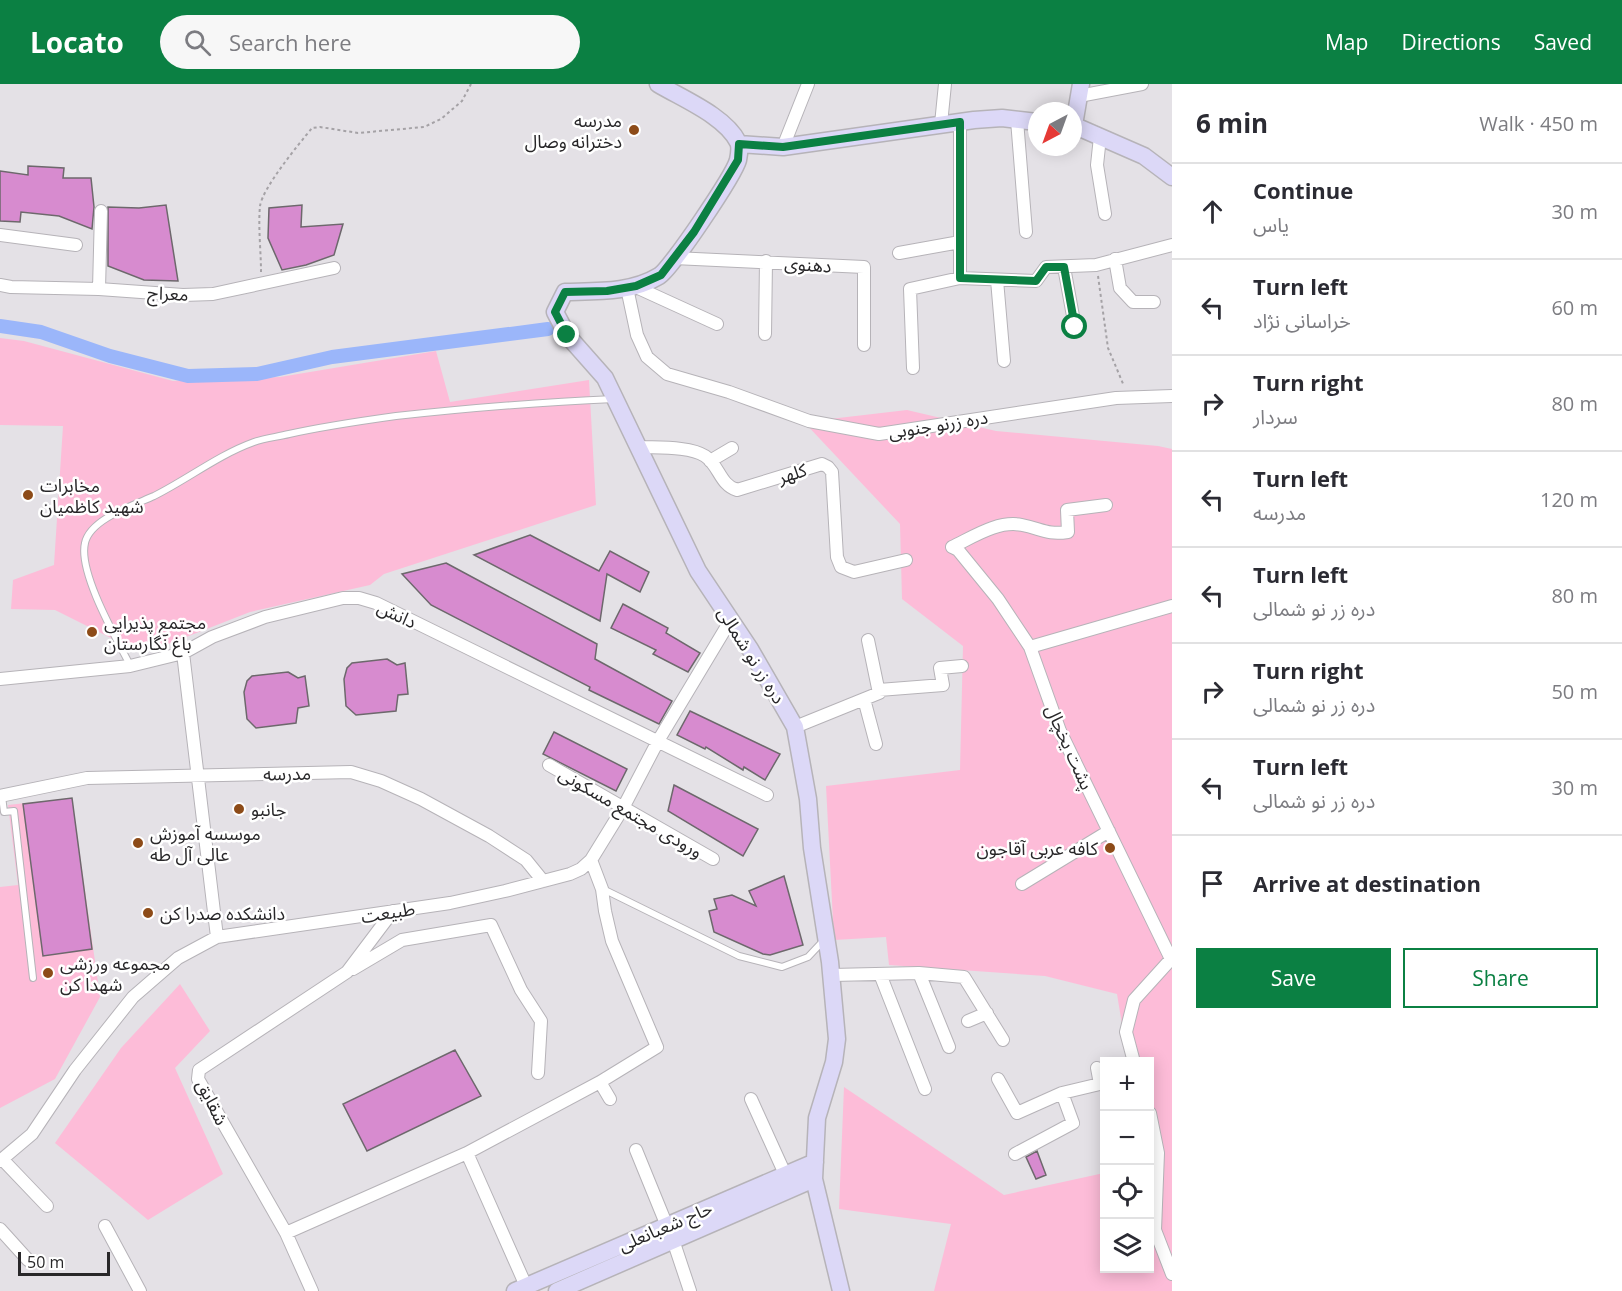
<!DOCTYPE html>
<meta charset="utf-8">
<style>
:root{--surface:#fff;--page:#f7f7f7;--text:#2b2b33;--muted:#7c7c81;--line:#e1e1e2;--accent:#0b8043}
body{margin:0;font-family:"Open Sans","Noto Sans Arabic",sans-serif;background:var(--page);color:var(--text)}
.controls{position:absolute;right:18px;bottom:18px;display:grid;overflow:hidden;border-radius:0px;box-shadow:0 3px 15px #0003}
.controls button{width:54px;height:54px;display:grid;place-items:center;padding:0;border:0;border-bottom:2px solid var(--line);background:var(--surface);color:var(--text);font:30px sans-serif}
.compass{position:absolute;left:1028px;top:18px;width:54px;height:54px;border-radius:50%;background:var(--surface);box-shadow:0 3px 15px #0003;rotate:221deg}
.scale{position:absolute;left:18px;bottom:15px;width:92px;box-sizing:border-box;padding-left:6px;border:3px solid #282729;border-top:0;font-size:16px;line-height:21px;white-space:nowrap;color:#282729;-webkit-text-stroke:4px #fff;paint-order:stroke}
.stop{position:absolute;width:18px;height:18px;margin:-14px;border:4px solid #0b8043;border-radius:50%;background:#fff}
.stop.end{background:#0b8043;border-color:#fff;box-shadow:0 2px 6px #0008}
.list{margin:0;padding:0;list-style:none}
h2{display:flex;justify-content:space-between;align-items:center;height:78px;margin:0;padding:0 24px;font-size:26px}
h2 small{font-size:20px;font-weight:400;color:var(--muted)}
.list li{display:grid;grid-template-columns:39px 1fr auto;gap:18px;align-items:center;box-sizing:border-box;height:96px;padding:0 24px;border-top:2px solid var(--line)}
.list b{display:block;font-size:22px;white-space:nowrap}
.list p{margin:0;font-size:20px;white-space:nowrap;color:var(--muted)}
.list em{font-size:20px;font-style:normal;color:var(--muted)}
.actions{display:flex;gap:12px;padding:18px 24px}
.actions a{flex:1;padding:14px 0;border:2px solid var(--accent);border-radius:0px;text-align:center;font-size:21px;color:var(--accent)}
.actions .main{background:var(--accent);color:#fff}
.icon{flex:none;width:33px;height:33px;fill:none;stroke:currentColor;stroke-width:2;stroke-linecap:round;stroke-linejoin:round}
.map{position:relative;flex:none;width:1172px;height:1207px;overflow:hidden}
header{display:flex;align-items:center;gap:36px;box-sizing:border-box;height:84px;padding:0 30px;background:var(--accent);color:#fff}
header strong{font-size:28px}
nav{display:flex;gap:33px;margin-inline-start:auto;font-size:21px}
.search{width:420px;height:54px;background:var(--page);display:flex;align-items:center;gap:15px;box-sizing:border-box;padding:0 21px;border-radius:33px;color:var(--muted);font-size:22px}
main{display:flex}
aside{flex:1;background:var(--surface)}
.map>svg:first-child{display:block}
</style>
<header>
<strong>Locato</strong>
<div class="search"><svg class="icon" aria-label="search" viewBox="0 0 24 24"><circle cx="10" cy="10" r="6"/><path d="M15 15l6 6"/></svg>Search here</div>
<nav><a>Map</a><a>Directions</a><a>Saved</a></nav>
</header>
<main>
<div class="map">
<svg width="1172" height="1207" viewBox="0 0 1172 1207">
<rect width="100%" height="100%" fill="#e4e1e6"/>
<path fill="#fdbcd8" d="M 0,254 L 24,257 L 173,297 L 280,293 L 436,267 L 450,318 L 589,296 L 596,421 L 384,490 L 370,501 L 250,528 L 153,566 L 121,559 L 55,526 L 11,525 L 13,496 L 54,481 L 63,342 L 0,341 Z
M 907,326 L 996,347 L 1158,362 L 1172,365 L 1172,1207 L 934,1207 L 951,1140 L 839,1125 L 844,1003 L 1004,1111 L 1104,1089 L 1104,1184 L 1150,1184 L 1150,978 L 1128,977 L 1117,910 L 1045,892 L 889,881 L 886,853 L 834,856 L 826,702 L 960,686 L 963,562 L 902,515 L 900,440 L 804,338 Z
M 72,714 L 100,913 L 55,995 L 0,1024 L 0,803 L 18,801 L 8,721 Z
M 180,900 L 210,947 L 175,984 L 223,1090 L 148,1136 L 55,1059 L 121,964 Z"/>
<g fill="none" stroke-linecap="round" stroke-linejoin="round">
<path stroke="#9bb6fa" stroke-width="14" d="M 0,242 L 41,248 L 110,272 L 188,292 L 257,290 L 332,273 L 548,245"/>
</g>
<path fill="#d78bcf" stroke="#6d686c" stroke-width="1.5" d="M 28,82 L 64,84 L 63,94 L 91,94 L 94,123 L 92,145 L 59,132 L 21,128 L 20,138 L 0,137 L 0,87 L 28,91 Z
M 166,121 L 178,197 L 144,196 L 108,182 L 108,123 L 139,124 Z
M 302,121 L 301,143 L 343,140 L 334,171 L 306,181 L 282,186 L 268,154 L 269,124 Z
M 530,451 L 599,487 L 610,467 L 649,488 L 640,508 L 607,490 L 600,537 L 474,471 Z
M 446,479 L 597,560 L 595,575 L 672,617 L 659,640 L 589,606 L 590,603 L 431,521 L 402,490 Z
M 623,520 L 668,544 L 666,549 L 700,569 L 688,588 L 653,570 L 656,566 L 611,544 Z
M 387,575 L 397,581 L 405,579 L 408,610 L 398,611 L 396,627 L 356,631 L 346,622 L 344,595 L 347,584 L 352,579 Z
M 288,588 L 298,594 L 305,592 L 309,622 L 298,624 L 296,639 L 256,644 L 247,635 L 244,608 L 247,597 L 252,592 Z
M 690,627 L 780,670 L 765,696 L 744,683 L 743,686 L 706,663 L 705,665 L 677,651 Z
M 554,648 L 627,685 L 616,707 L 543,670 Z
M 674,701 L 758,745 L 743,772 L 668,727 Z
M 72,714 L 92,865 L 43,872 L 23,720 Z
M 784,792 L 803,861 L 770,871 L 763,870 L 714,848 L 709,827 L 717,825 L 714,815 L 732,811 L 756,822 L 749,807 Z
M 455,966 L 481,1012 L 367,1067 L 343,1020 Z
M 1037,1067 L 1046,1091 L 1036,1095 L 1026,1073 Z"/>
<g fill="none" stroke-linecap="round" stroke-linejoin="round">
<defs>
<path id="lane" d="M 130,581 C 116,554 78,488 85,459 C 90,435 134,421 154,412 C 188,395 218,371 254,358 C 265,354 277,353 289,350 C 325,342 360,337 396,332 C 469,324 541,318 614,315
M 2,712 L 4,728 L 14,727 L 33,894
M 603,805 L 739,872 L 782,883 L 808,873 L 824,856"/>
<path id="street" d="M 1079,12 L 1142,0
M 1017,36 L 1026,148
M 960,38 L 960,194
M 941,40 L 945,0
M 1100,53 L 1097,81 L 1105,130
M 783,63 L 808,0
M 0,151 L 76,161
M 899,169 L 960,158
M 674,174 L 864,183 L 864,261
M 1115,175 L 1120,204 L 1133,218 L 1154,218
M 1064,183 L 1075,243
M 997,196 L 1004,277
M 0,201 L 11,203 L 99,205 L 183,211 L 213,210 L 334,184
M 636,203 L 717,240
M 627,204 L 637,251 L 647,273 L 667,290 L 729,308 L 809,337 L 879,350 L 1116,314 L 1172,312
M 99,205 L 101,127
M 765,250 L 766,177
M 913,284 L 910,205 L 960,194 L 1036,197 L 1046,183 L 1096,181 L 1172,161
M 639,363 C 657,364 690,362 705,372 C 719,381 720,401 737,406 L 822,380 L 828,383 L 832,388 L 837,473 L 841,483 L 854,488 L 906,476
M 710,377 L 732,364
M 952,463 L 958,466 L 998,515 L 1030,563 L 1060,647 L 1171,875
M 952,463 C 973,453 998,436 1022,441 C 1042,445 1047,451 1068,448 L 1067,426 L 1106,421
M 1030,563 L 1172,522
M 183,569 L 217,853
M 0,595 L 130,582 L 183,569 L 212,553 L 265,533 L 343,514 L 359,514 L 376,519 L 767,711
M 879,606 L 943,601 L 940,584 L 962,582
M 864,615 L 876,660
M 795,643 L 879,609 L 868,556
M 549,681 L 713,775
M 0,712 L 87,694 L 351,688 L 381,697 L 421,715 L 489,752 L 526,776 L 543,797
M 1022,800 L 1109,747
M 353,885 L 402,856 L 491,841 L 521,906 L 541,937 L 538,989
M 919,889 L 949,963
M 880,890 L 925,1005
M 832,891 L 919,889 L 964,893 L 1003,956
M 968,937 L 987,929
M 1134,978 L 1126,948 L 1134,916 L 1172,874
M 1097,984 L 1100,1000
M 998,995 L 1017,1029 L 1062,1009 L 1104,999
M 600,998 L 610,1015
M 751,1015 L 785,1090
M 1150,1029 L 1158,1069 L 1155,1146 L 1172,1190
M 636,1066 L 667,1142
M 467,1069 L 526,1202
M 1015,1070 L 1073,1039 L 1062,1009
M 2,1075 L 47,1122
M 0,1077 L 32,1050 L 75,986 L 133,913 L 178,874 L 217,853 L 450,819 L 505,807 L 570,790 L 581,785 L 591,776 L 623,724 L 658,657 L 730,537
M 105,1142 L 140,1207
M 0,1145 L 28,1176
M 286,1149 L 467,1069 L 600,998 L 657,963 L 612,857 L 605,827 L 602,805 L 591,776
M 673,1156 L 690,1207
M 312,1207 L 286,1149 L 198,995 L 199,986 L 347,888 L 393,827"/>
<path id="secondary" d="M 658,0 C 683,15 725,32 738,58 C 740,62 739,71 738,76 C 734,91 671,185 659,192 C 631,209 597,207 565,208 L 555,228 L 567,251 L 605,294 L 698,487 L 750,565 L 795,643 L 808,715 L 812,764 L 830,878 L 837,955 L 834,978 L 817,1034 L 814,1095 L 841,1207
M 1073,41 L 1144,72 L 1172,93
M 1074,41 L 1081,0
M 739,60 L 783,63 L 974,36 L 1002,34 L 1037,38
M 515,1207 L 815,1078
M 557,1207 L 814,1095"/>
</defs>
<use href="#lane" stroke="#b6b3b8" stroke-width="8"/>
<use href="#street" stroke="#b6b3b8" stroke-width="14"/>
<use href="#secondary" stroke="#b6b3b8" stroke-width="19"/>
<path stroke="#a5a2a6" stroke-width="2" stroke-dasharray="3 3" stroke-linecap="butt" d="M 261,188 C 261,167 258,143 260,122 C 263,103 299,60 312,44 L 320,43 L 358,49 L 424,43 L 441,35 L 462,17 L 471,0
M 1098,192 L 1108,264 L 1124,302"/>
<use href="#lane" stroke="#fff" stroke-width="6"/>
<use href="#street" stroke="#fff" stroke-width="12"/>
<use href="#secondary" stroke="#dcd8f7" stroke-width="16"/>
</g>
<g fill="none" stroke-linecap="round" stroke-linejoin="round">
<path stroke="#0b8043" stroke-width="8" d="M 567,251 L 555,228 L 565,208 L 607,207 L 636,202 L 661,191 L 694,148 L 738,76 L 739,60 L 783,63 L 960,38 L 960,194 L 1036,197 L 1046,183 L 1064,183 L 1075,243"/>
</g>
<g fill="#8d4b18" stroke="#fff" stroke-width="2">
<circle cx="634" cy="46" r="6"/>
<circle cx="28" cy="411" r="6"/>
<circle cx="92" cy="548" r="6"/>
<circle cx="239" cy="725" r="6"/>
<circle cx="138" cy="759" r="6"/>
<circle cx="1110" cy="764" r="6"/>
<circle cx="148" cy="829" r="6"/>
<circle cx="48" cy="889" r="6"/>
</g>
<g text-anchor="middle" dominant-baseline="central" stroke-width="5" stroke-linejoin="round" paint-order="stroke">
<g font-size="18" fill="#282729" stroke="#fff" text-anchor="start">
<text x="622" y="36" text-anchor="end">مدرسه<tspan x="622" dy="21">دخترانه وصال</tspan></text>
<text x="40" y="401">مخابرات<tspan x="40" dy="21">شهید کاظمیان</tspan></text>
<text x="104" y="538">مجتمع پذیرایی<tspan x="104" dy="21">باغ نگارستان</tspan></text>
<text x="251" y="725">جانبو</text>
<text x="150" y="749">موسسه آموزش<tspan x="150" dy="21">عالی آل طه</tspan></text>
<text x="1098" y="764" text-anchor="end">کافه عربی آقاجون</text>
<text x="160" y="829">دانشکده صدرا کن</text>
<text x="60" y="879">مجموعه ورزشی<tspan x="60" dy="21">شهدا کن</tspan></text>
</g>
<g font-size="18" fill="#282729" stroke="#fff">
<text transform="translate(808 180) rotate(4)">دهنوی</text>
<text transform="translate(168 209) rotate(3)">معراج</text>
<text transform="translate(938 340) rotate(-9)">دره زرنو جنوبی</text>
<text transform="translate(792 389) rotate(-17)">کلهر</text>
<text transform="translate(397 530) rotate(25)">دانش</text>
<text transform="translate(752 571) rotate(58)">دره زر نو شمالی</text>
<text transform="translate(1070 663) rotate(66)">پشت یخچال</text>
<text transform="translate(287 689) rotate(-1)">مدرسه</text>
<text transform="translate(631 728) rotate(30)">ورودی مجتمع مسکونی</text>
<text transform="translate(388 828) rotate(-9)">طبیعت</text>
<text transform="translate(213 1018) rotate(64)">شقایق</text>
<text transform="translate(665 1142) rotate(-23)">حاج شعبانعلی</text>
</g>
</g>
</svg>
<div class="controls">
<button>+</button>
<button>−</button>
<button><svg class="icon" aria-label="locate" viewBox="0 0 24 24"><circle cx="12" cy="12" r="6"/><path d="M12 2v4M12 18v4M2 12h4M18 12h4"/></svg></button>
<button><svg class="icon" aria-label="layers" viewBox="0 0 24 24"><path d="M12 4l9 5-9 5-9-5zM3 14l9 5 9-5"/></svg></button>
</div>
<svg class="compass" viewBox="-18 -18 36 36"><path d="M0-13l5 13h-10z" fill="#e53935"/><path d="M0 13l5-13h-10z" fill="#7c7c81"/></svg>
<div class="scale">50 m</div>
<div class="stop" style="left:1075px;top:243px"></div>
<div class="stop end" style="left:567px;top:251px"></div>
</div>
<aside>
<h2>6 min<small>Walk · 450 m</small></h2>
<ul class="list">
<li><svg class="icon" aria-label="ahead" viewBox="0 0 24 24"><path d="M12 20V5M6 11l6-6 6 6"/></svg><div><b>Continue</b><p>یاس</p></div><em>30 m</em></li>
<li><svg class="icon" aria-label="left" viewBox="0 0 24 24"><path d="M17 20v-9H6M10 6l-5 5 5 5"/></svg><div><b>Turn left</b><p>خراسانی نژاد</p></div><em>60 m</em></li>
<li><svg class="icon" aria-label="right" viewBox="0 0 24 24"><path d="M7 20v-9h11M14 6l5 5-5 5"/></svg><div><b>Turn right</b><p>سردار</p></div><em>80 m</em></li>
<li><svg class="icon" aria-label="left" viewBox="0 0 24 24"><path d="M17 20v-9H6M10 6l-5 5 5 5"/></svg><div><b>Turn left</b><p>مدرسه</p></div><em>120 m</em></li>
<li><svg class="icon" aria-label="left" viewBox="0 0 24 24"><path d="M17 20v-9H6M10 6l-5 5 5 5"/></svg><div><b>Turn left</b><p>دره زر نو شمالی</p></div><em>80 m</em></li>
<li><svg class="icon" aria-label="right" viewBox="0 0 24 24"><path d="M7 20v-9h11M14 6l5 5-5 5"/></svg><div><b>Turn right</b><p>دره زر نو شمالی</p></div><em>50 m</em></li>
<li><svg class="icon" aria-label="left" viewBox="0 0 24 24"><path d="M17 20v-9H6M10 6l-5 5 5 5"/></svg><div><b>Turn left</b><p>دره زر نو شمالی</p></div><em>30 m</em></li>
<li><svg class="icon" aria-label="arrive" viewBox="0 0 24 24"><path d="M6 21V4h12l-3 4 3 4H6"/></svg><div><b>Arrive at destination</b></div></li>
</ul>
<div class="actions"><a class="main">Save</a><a>Share</a></div>
</aside>
</main>
